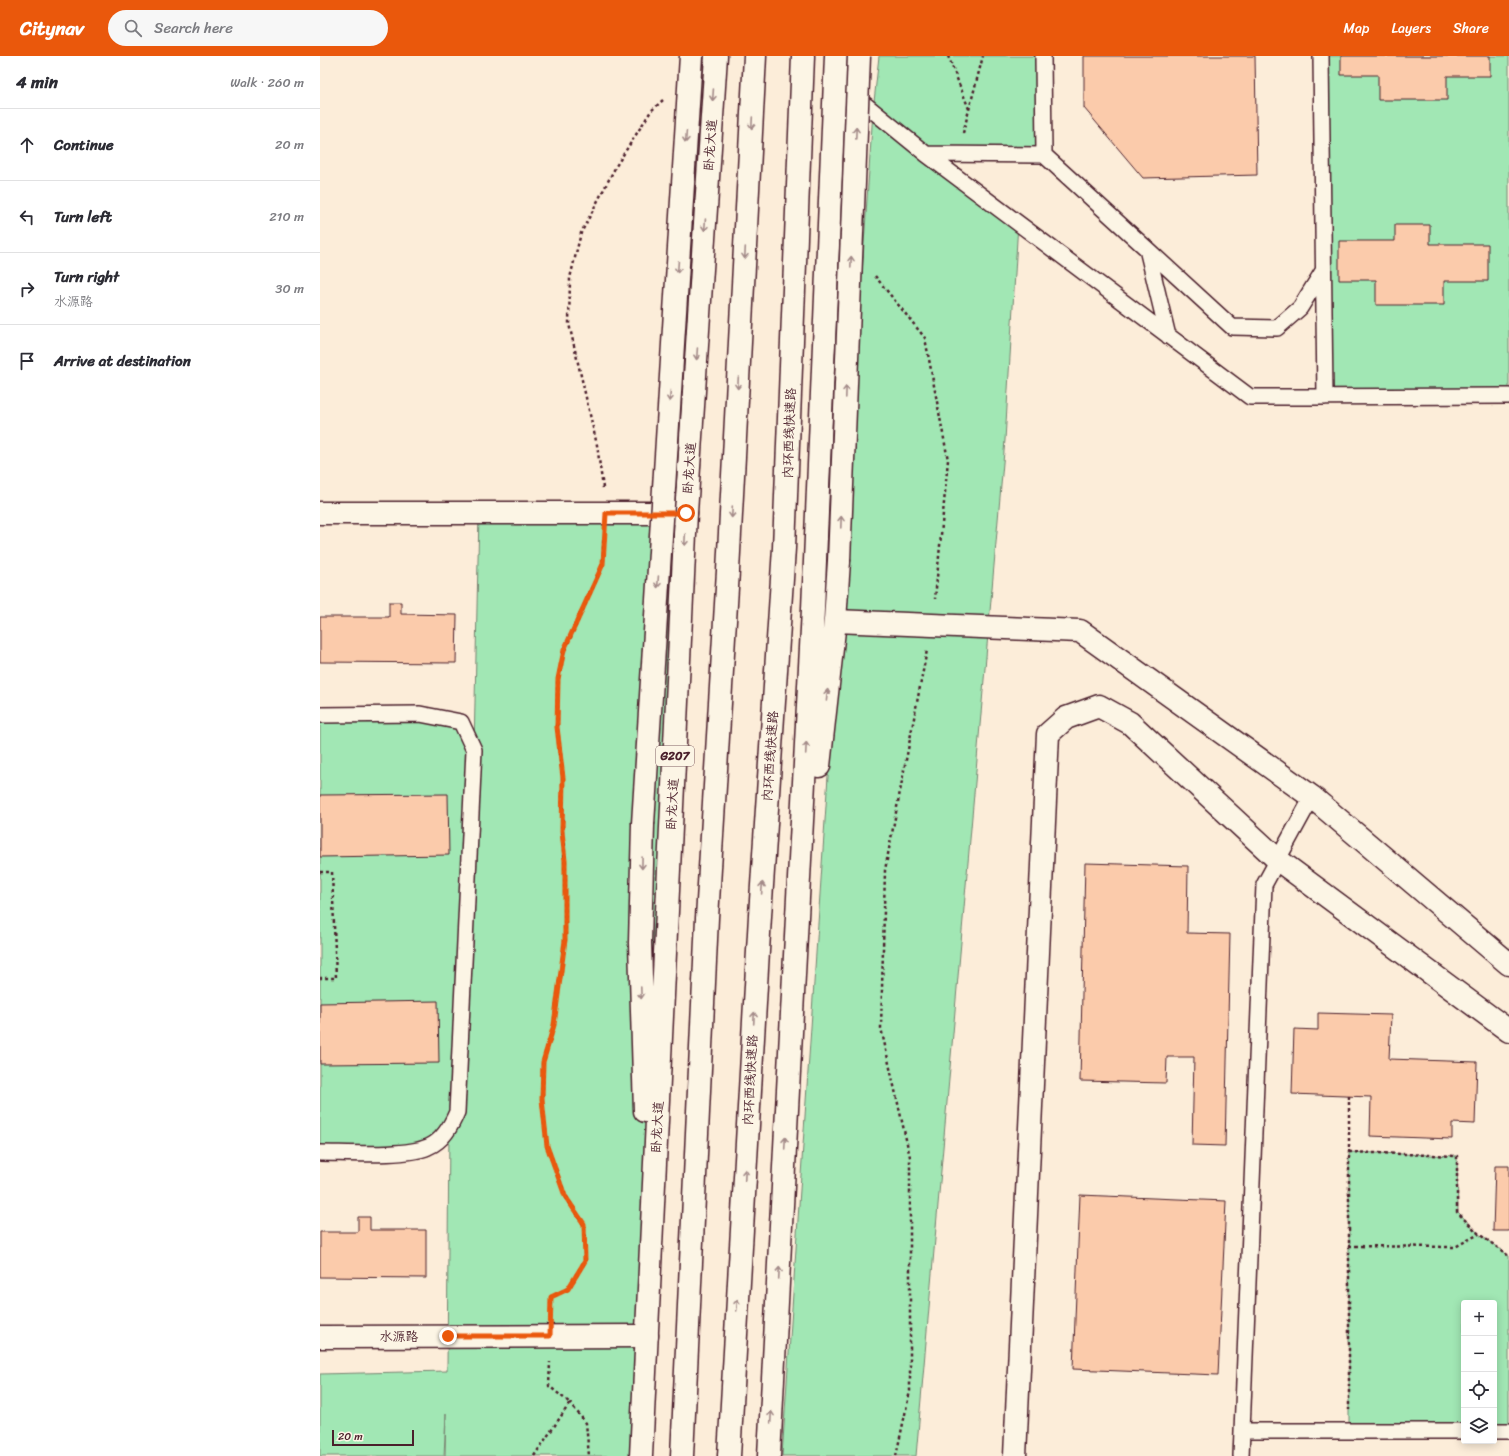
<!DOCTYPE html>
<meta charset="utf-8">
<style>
:root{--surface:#fff;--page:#f7f7f7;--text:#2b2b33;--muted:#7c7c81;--line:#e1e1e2;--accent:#ea580c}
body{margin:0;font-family:Sriracha,"LXGW WenKai TC",sans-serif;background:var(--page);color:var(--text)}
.controls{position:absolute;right:12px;bottom:12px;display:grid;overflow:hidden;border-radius:4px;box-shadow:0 2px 10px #0003}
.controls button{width:36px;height:36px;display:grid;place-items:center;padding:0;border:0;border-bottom:1px solid var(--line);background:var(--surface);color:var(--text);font:20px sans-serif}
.scale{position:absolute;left:12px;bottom:10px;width:82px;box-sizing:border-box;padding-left:4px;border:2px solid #4a1f2b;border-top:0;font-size:11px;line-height:14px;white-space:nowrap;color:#4a1f2b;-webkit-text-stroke:3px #fcf5e5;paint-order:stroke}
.stop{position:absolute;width:12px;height:12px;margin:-9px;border:3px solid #ea580c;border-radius:50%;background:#fff}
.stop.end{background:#ea580c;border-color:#fff;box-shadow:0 1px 4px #0008}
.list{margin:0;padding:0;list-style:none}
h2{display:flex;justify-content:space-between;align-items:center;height:52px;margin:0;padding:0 16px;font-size:17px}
h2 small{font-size:13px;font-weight:400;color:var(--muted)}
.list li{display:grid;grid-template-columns:26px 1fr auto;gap:12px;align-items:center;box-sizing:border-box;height:72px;padding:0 16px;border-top:1px solid var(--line)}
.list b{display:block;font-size:15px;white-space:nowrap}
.list p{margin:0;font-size:13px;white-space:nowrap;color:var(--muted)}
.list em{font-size:13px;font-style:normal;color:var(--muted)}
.icon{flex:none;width:22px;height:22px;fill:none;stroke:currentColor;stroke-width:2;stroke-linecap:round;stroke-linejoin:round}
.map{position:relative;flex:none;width:1189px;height:1400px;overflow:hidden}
header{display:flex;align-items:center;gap:24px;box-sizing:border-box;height:56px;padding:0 20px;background:var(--accent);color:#fff}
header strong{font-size:19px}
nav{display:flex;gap:22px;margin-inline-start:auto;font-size:14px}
.search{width:280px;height:36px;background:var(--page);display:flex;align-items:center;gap:10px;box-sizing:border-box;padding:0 14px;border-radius:22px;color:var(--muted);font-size:15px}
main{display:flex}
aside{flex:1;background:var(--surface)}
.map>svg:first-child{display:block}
</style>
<header>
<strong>Citynav</strong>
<div class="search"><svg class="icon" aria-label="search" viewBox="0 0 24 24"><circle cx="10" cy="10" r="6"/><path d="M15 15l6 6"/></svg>Search here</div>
<nav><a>Map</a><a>Layers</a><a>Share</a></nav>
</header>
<main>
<aside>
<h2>4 min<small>Walk · 260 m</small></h2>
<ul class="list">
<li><svg class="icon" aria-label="ahead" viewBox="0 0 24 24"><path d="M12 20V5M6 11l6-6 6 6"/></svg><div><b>Continue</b></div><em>20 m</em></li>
<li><svg class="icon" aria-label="left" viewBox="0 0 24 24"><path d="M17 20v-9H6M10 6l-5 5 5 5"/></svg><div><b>Turn left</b></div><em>210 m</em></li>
<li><svg class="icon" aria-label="right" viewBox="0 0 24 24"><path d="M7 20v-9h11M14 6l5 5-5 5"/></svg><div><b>Turn right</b><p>水源路</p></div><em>30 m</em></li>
<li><svg class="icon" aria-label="arrive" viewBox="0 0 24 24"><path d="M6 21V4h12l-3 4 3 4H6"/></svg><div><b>Arrive at destination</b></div></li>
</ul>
</aside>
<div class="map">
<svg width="1189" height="1400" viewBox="0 0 1189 1400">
<rect width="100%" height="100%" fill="#fcedd9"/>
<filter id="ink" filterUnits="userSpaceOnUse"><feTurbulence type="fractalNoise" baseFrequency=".025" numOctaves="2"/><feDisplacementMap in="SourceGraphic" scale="8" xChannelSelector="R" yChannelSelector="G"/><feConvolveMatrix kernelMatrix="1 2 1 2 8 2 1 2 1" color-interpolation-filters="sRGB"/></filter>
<g filter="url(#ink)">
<path fill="#a1e7b4" stroke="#768370" d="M 559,0 L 730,0 L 724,99 L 607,98 L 698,167 L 685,384 L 596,1400 L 462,1400 L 553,55 Z
M 1001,0 L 1189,0 L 1189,340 L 1005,341 Z
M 159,457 L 366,457 L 321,1400 L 125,1400 L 126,1358 L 124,1400 L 0,1400 L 0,1318 L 127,1315 L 129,1075 L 109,1091 L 0,1097 L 0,659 L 141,666 L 154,693 Z
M 1029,1096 L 1137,1100 L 1138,1156 L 1159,1178 L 1189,1200 L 1189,1375 L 1174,1375 L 1174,1247 L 1144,1247 L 1144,1375 L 1029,1375 Z"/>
<path fill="#fbcbab" stroke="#4a1f2b" d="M 764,0 L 935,0 L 937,119 L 823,122 L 764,52 Z
M 1021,0 L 1170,0 L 1170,20 L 1127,20 L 1127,44 L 1058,44 L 1058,19 L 1021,19 Z
M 1075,169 L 1110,169 L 1110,188 L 1168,188 L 1168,225 L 1124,225 L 1124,249 L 1056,249 L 1056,224 L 1019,224 L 1019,185 L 1075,185 Z
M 69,546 L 81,546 L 81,558 L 137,559 L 136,607 L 0,606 L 0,561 L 69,561 Z
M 128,738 L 129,799 L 0,801 L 0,739 Z
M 765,807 L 868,810 L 867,877 L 910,878 L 905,1090 L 872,1089 L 874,1001 L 847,1001 L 846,1027 L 760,1025 Z
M 118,945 L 119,1007 L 0,1008 L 0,947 Z
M 998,957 L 1071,959 L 1069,1003 L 1157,1006 L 1155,1068 L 1132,1067 L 1132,1083 L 1050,1080 L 1051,1041 L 972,1038 L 974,973 L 998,974 Z
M 1175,1110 L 1189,1110 L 1189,1175 L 1173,1175 Z
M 760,1139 L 906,1145 L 898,1319 L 753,1313 Z
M 38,1161 L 50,1161 L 50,1174 L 106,1174 L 106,1222 L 0,1221 L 0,1176 L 38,1176 Z"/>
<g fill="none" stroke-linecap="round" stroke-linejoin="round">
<defs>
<path id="service" d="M 723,0 L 724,99
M 1001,0 L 1005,341
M 515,24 L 606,98 L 930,341 L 1189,340
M 606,98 L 724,99 L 827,193
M 848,280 L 827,193 L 912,271 L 957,272 L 980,252 L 1003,215
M 0,659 L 100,658 L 141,666 L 154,694 L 137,1056 C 131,1070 123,1085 108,1091 C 85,1101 27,1097 0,1097
M 922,1375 L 1144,1375
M 1174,1375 L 1189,1375
M 921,1400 L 944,829 L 992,741"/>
<path id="pedestrian" d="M 695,1400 L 728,678 L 746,662 L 779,650 L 810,667 L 958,804 L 1189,975"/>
<path id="minor" d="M 0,457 L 366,457
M 515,565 L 760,575 L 992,741 L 1189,908
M 0,1281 L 327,1280"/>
<path id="trunk" d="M 499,710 L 515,565 L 519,505
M 323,768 L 320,887 L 325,1055
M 321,1400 L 366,457 L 396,0
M 362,1400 L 387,862 L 408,515 L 435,0
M 409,1400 L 440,860 L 464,492 L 483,0
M 449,1400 L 493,553 L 516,0"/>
</defs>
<use href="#service" stroke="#4a1f2b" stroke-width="18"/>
<use href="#pedestrian" stroke="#4a1f2b" stroke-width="25"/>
<use href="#minor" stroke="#4a1f2b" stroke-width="25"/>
<use href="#trunk" stroke="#4a1f2b" stroke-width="25"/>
<path stroke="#4a1f2b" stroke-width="2.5" stroke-dasharray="3 3" stroke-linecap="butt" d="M 628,0 L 649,53
M 643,77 L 663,0
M 555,220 L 605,282 L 628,404 L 615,543
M 283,432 L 277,389 L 249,268 L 250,222 L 261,177 L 296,110 L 331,55 L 343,44
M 0,816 L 12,816 L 16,922 L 0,922
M 1029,1040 L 1029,1354
M 1029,1096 L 1137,1100 L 1137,1156 L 1159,1178 L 1189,1200
M 1029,1190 L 1135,1191 L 1159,1178
M 231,1255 L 231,1241 L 248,1233 L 265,1205 L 264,1169 L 245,1139 L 227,1090 L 222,1043 L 223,1006 L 234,969 L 245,884 L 245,805 L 242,775 L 243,722 L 237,671 L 238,623 L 244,595 L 283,508 L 284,481
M 250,1347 L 266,1367 L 269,1400
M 214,1400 L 250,1347 L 229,1330 L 230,1306
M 576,1400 L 590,1335 L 590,1101 L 561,972 L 565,814 L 607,594"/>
<use href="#service" stroke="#fcf5e5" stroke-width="15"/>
<use href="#pedestrian" stroke="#fcf5e5" stroke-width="22"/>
<use href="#minor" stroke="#fcf5e5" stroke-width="22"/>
<use href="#trunk" stroke="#fcf5e5" stroke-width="22"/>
<defs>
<path id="trunk-bridge" d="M 519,505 L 539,0
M 323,768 L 371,0"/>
</defs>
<use href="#trunk-bridge" stroke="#4a1f2b" stroke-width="25" stroke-linecap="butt"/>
<use href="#trunk-bridge" stroke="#fcf5e5" stroke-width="22"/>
</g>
<defs><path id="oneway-shaft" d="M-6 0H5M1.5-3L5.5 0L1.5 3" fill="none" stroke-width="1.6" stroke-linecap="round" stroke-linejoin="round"/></defs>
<g stroke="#a38a88">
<use href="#oneway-shaft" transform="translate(393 39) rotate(94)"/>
<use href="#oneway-shaft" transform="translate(432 67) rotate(93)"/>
<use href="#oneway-shaft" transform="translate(536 77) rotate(-88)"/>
<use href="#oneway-shaft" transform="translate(366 81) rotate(94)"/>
<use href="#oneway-shaft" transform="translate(385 169) rotate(94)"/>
<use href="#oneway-shaft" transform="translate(425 197) rotate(93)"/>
<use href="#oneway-shaft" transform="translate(531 206) rotate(-88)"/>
<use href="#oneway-shaft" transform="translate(358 211) rotate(94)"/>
<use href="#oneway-shaft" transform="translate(377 298) rotate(94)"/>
<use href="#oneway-shaft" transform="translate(418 327) rotate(93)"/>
<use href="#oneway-shaft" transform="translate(526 336) rotate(-88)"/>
<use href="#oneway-shaft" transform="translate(350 340) rotate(94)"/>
<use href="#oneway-shaft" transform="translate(412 456) rotate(93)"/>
<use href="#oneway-shaft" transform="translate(521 466) rotate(-88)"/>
<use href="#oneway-shaft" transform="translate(365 484) rotate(93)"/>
<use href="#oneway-shaft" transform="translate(338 526) rotate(94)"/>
<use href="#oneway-shaft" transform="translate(507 639) rotate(-84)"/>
<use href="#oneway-shaft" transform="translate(486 692) rotate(-87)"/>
<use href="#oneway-shaft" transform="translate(322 807) rotate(91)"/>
<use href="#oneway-shaft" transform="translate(442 832) rotate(-86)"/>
<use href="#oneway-shaft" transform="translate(321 937) rotate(88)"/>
<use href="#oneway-shaft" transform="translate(434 962) rotate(-87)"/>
<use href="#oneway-shaft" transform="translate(465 1087) rotate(-87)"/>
<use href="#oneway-shaft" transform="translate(425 1119) rotate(-87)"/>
<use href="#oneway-shaft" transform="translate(459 1217) rotate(-87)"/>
<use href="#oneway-shaft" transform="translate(417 1249) rotate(-87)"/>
<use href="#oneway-shaft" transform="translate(451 1361) rotate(-87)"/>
</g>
</g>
<g fill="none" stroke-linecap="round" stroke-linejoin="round" filter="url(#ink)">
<path stroke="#ea580c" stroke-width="5" d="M 128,1280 L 230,1280 L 231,1241 L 248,1233 L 265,1205 L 264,1168 L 245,1140 L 227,1090 L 222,1043 L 223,1006 L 234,969 L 245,884 L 245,805 L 242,775 L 243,722 L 237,671 L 238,623 L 244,594 L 283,508 L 286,457 L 366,457"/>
</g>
<g text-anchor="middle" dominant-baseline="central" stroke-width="3" stroke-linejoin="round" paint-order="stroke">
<rect fill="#fcf5e5" stroke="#7f5f63" stroke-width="1" x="336" y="690" width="38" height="20" rx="3"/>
<g font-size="12" font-weight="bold" fill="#4a1f2b">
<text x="355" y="700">G207</text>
</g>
<g font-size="13" fill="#4a1f2b" stroke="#fcf5e5">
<text transform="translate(390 89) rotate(-86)">卧龙大道</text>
<text transform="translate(469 377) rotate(-88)">内环西线快速路</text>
<text transform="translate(369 412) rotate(-86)">卧龙大道</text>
<text transform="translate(450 700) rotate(-86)">内环西线快速路</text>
<text transform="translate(352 748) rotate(-87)">卧龙大道</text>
<text transform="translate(430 1024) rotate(-87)">内环西线快速路</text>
<text transform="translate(337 1071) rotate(-87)">卧龙大道</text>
<text x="79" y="1280">水源路</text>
</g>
</g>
</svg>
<div class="controls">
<button>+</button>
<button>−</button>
<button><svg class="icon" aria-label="locate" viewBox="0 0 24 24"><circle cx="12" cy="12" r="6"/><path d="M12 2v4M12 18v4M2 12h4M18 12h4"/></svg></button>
<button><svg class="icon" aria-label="layers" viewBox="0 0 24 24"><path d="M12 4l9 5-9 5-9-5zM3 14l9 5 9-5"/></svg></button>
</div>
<div class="scale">20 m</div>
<div class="stop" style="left:366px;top:457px"></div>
<div class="stop end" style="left:128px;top:1280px"></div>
</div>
</main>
